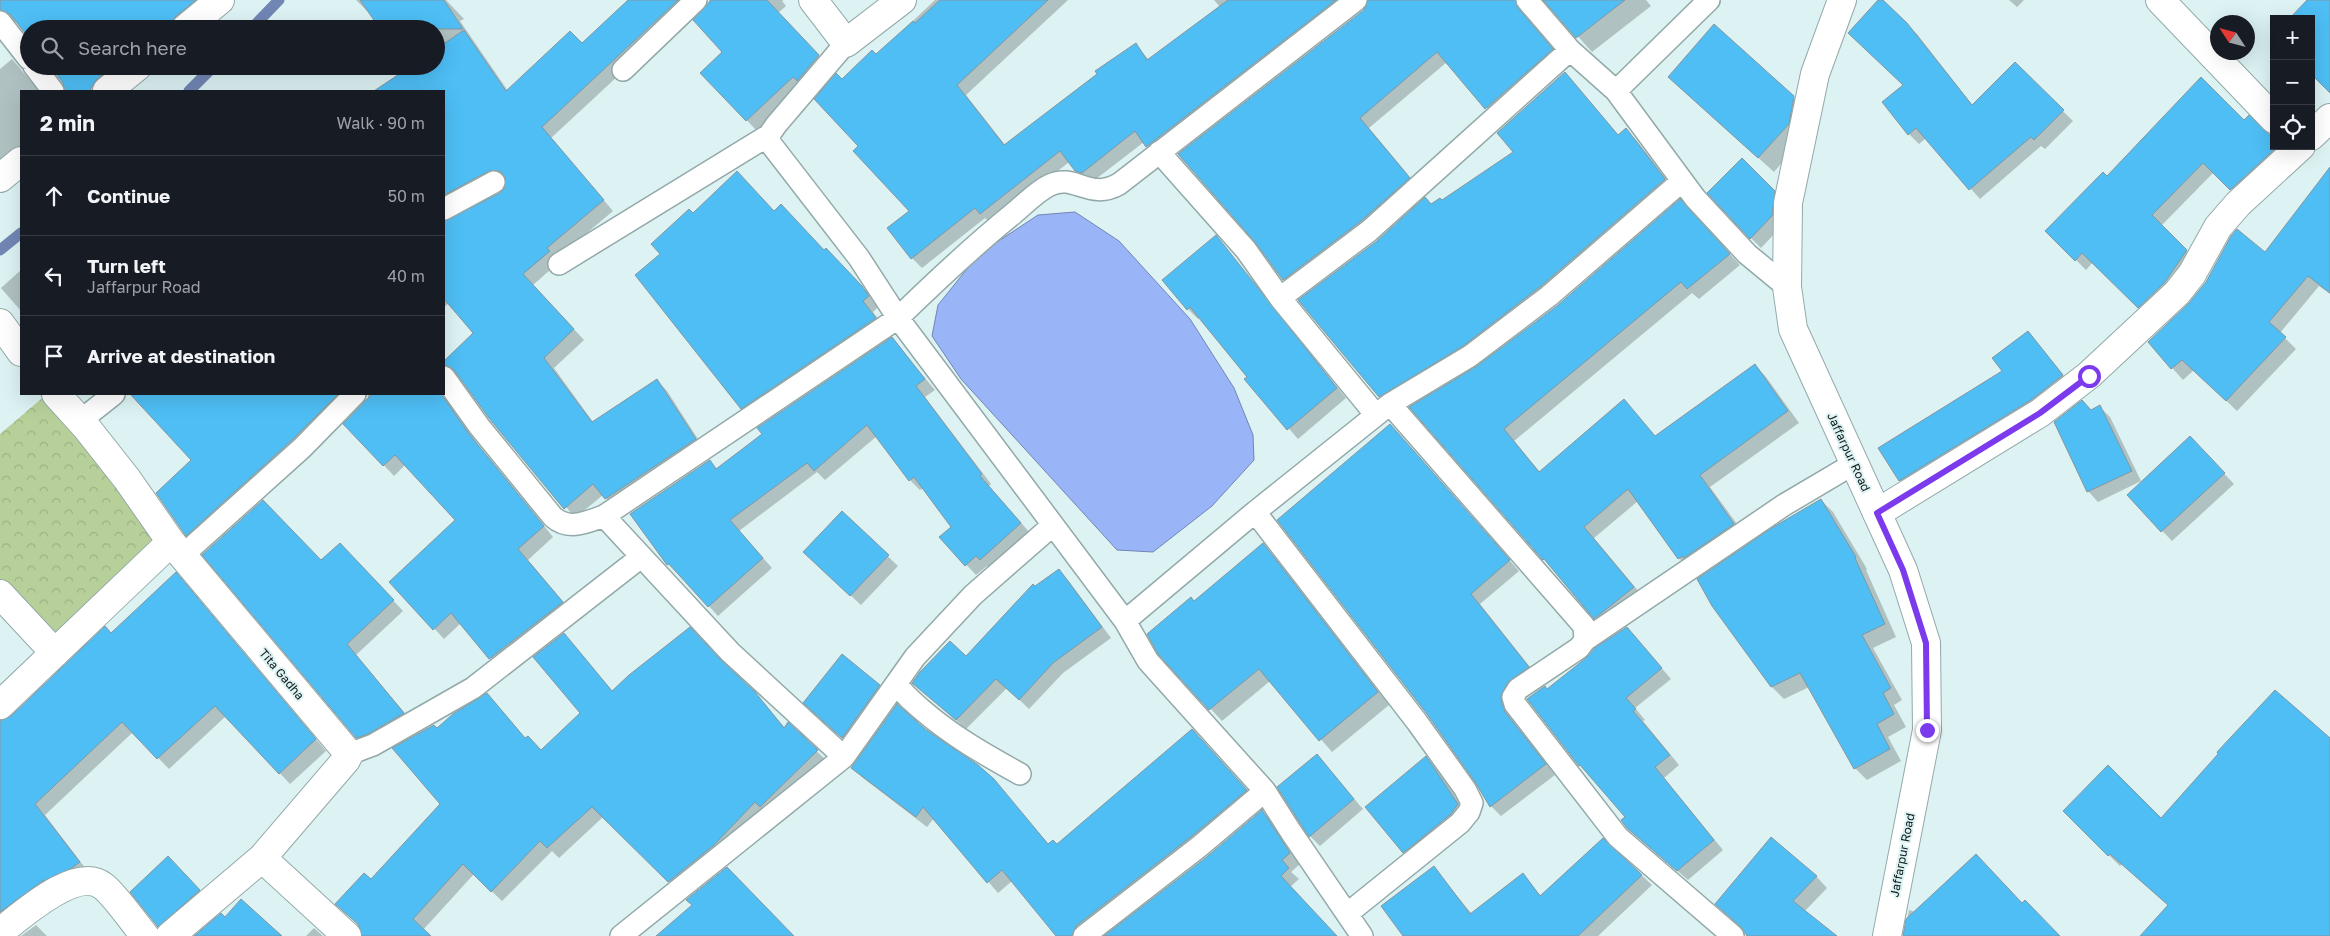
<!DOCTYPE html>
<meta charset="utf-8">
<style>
:root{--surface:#171b24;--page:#20242c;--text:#f1f3f6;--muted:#9ea1a6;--line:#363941}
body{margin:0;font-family:"Golos Text",sans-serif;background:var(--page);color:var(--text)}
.controls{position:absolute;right:15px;top:15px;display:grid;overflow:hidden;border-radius:0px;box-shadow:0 5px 20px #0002}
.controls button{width:45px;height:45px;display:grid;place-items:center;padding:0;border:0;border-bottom:1px solid var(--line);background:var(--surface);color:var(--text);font:25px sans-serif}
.compass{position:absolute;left:2210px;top:15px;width:45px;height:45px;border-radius:50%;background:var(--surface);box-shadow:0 5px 20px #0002;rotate:306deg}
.stop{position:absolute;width:15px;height:15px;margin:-11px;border:4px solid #7c3aed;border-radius:50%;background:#fff}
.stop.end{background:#7c3aed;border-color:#fff;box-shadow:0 1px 5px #0008}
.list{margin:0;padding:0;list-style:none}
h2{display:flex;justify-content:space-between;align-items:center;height:65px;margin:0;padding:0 20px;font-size:21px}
h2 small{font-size:16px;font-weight:400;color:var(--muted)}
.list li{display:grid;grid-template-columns:32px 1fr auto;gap:15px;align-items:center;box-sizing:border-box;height:80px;padding:0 20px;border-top:1px solid var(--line)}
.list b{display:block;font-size:19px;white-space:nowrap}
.list p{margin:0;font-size:16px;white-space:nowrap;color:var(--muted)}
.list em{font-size:16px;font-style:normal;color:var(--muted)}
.icon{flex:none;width:28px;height:28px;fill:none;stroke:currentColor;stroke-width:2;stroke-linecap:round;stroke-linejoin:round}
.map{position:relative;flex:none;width:2330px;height:936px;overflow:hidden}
.search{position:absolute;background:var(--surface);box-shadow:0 5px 20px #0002;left:20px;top:20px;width:425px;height:55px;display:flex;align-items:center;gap:12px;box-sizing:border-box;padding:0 18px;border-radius:28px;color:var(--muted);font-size:19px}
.panel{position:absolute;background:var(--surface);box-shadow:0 5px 20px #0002;left:20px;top:90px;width:425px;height:305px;border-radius:0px}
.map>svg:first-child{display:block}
</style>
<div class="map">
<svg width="2330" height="936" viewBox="0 0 2330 936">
<defs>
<pattern id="park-crowns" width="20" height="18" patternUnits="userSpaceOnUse" patternTransform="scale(1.25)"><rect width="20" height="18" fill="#b7d09a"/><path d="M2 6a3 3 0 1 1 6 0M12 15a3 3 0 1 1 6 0" fill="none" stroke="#9cb284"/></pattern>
</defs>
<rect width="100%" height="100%" fill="#dcf2f3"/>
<path fill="url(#park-crowns)" d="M 47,394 L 164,532 L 55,637 L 0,580 L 0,434 Z"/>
<path fill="#9ab4f8" stroke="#7186b5" d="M 1075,212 L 1119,241 L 1190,319 L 1234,388 L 1253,435 L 1254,460 L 1212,506 L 1153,552 L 1117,550 L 961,379 L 932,336 L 938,305 L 979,254 L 1038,215 Z"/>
<path fill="#0003" d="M 0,0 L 206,0 L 188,29 L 29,29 L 18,22 L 11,22 L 0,10 Z
M 356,0 L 446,0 L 464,19 L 460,21 L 508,91 L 582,45 L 630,0 L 700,0 L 551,138 L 613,211 L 556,259 L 559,262 L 533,285 L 584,340 L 554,368 L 593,422 L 657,380 L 667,391 L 705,450 L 616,509 L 603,495 L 575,518 L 460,375 L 449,376 L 444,371 L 444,362 L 475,333 L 449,303 L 444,307 L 444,221 L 450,221 L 501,194 L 506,189 L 506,181 L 499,181 L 444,213 L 444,91 L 397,91 L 390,82 L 409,69 L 407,66 L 436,66 L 436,29 L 376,20 Z
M 709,0 L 784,0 L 782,1 L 786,6 L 778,13 L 829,66 L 757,131 L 702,73 L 724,52 Z
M 935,0 L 1068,0 L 966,95 L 1006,146 L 1136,45 L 1149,60 L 1220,7 L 1214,0 L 1358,0 L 1157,156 L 1144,142 L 1092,182 L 1086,181 L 1069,162 L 991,224 L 985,218 L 922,268 L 912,258 L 911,211 L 860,146 L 842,81 L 876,56 Z
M 1369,0 L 1524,0 L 1524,13 L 1527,19 L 1562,60 L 1496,118 L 1447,62 L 1369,128 L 1419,188 L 1294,289 L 1284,279 L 1256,241 Z
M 1533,0 L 1646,0 L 1651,6 L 1592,52 L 1548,3 L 1537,3 Z
M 1879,0 L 1917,34 L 1973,106 L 2015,64 L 2073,121 L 2045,149 L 2041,146 L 1980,199 L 1926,138 L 1919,144 L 1909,134 L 1905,85 Z
M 2009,0 L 2024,0 L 2017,7 Z
M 12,59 L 39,91 L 21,91 L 21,163 L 0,174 L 0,69 Z
M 51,66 L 140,66 L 109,91 L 65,91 L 64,83 Z
M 1565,73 L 1619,136 L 1626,130 L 1637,141 L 1675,190 L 1391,407 L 1380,396 L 1432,205 L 1443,202 L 1515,152 Z
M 1669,77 L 1793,97 L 1808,112 L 1803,138 L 1774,172 Z
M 2244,122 L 2274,146 L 2279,146 L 2288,155 L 2241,199 L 2214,172 L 2161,226 L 2197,261 L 2149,317 L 2093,262 L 2086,270 L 2047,231 L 2107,178 Z
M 1742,160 L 1784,202 L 1782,226 L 1761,248 L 1751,238 Z
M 2330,167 L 2330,294 L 2319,286 L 2280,333 L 2296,349 L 2237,411 L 2194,370 L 2183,380 L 2149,342 L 2265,254 Z
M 775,212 L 836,260 L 872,297 L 878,307 L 873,312 L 885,328 L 752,418 L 742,408 L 662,254 L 693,214 Z
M 1691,212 L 1740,265 L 1699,299 L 1692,293 L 1514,441 L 1540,472 L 1624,401 L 1656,437 L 1755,365 L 1766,377 L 1799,423 L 1710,487 L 1745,535 L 1690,569 L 1679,558 L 1638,501 L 1594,538 L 1645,599 L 1606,629 L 1411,407 L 1478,367 Z
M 1216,237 L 1346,398 L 1298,439 L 1246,379 L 1249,377 L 1200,317 L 1198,319 L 1188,309 Z
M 21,270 L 21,311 L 1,288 Z
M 2028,332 L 2072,386 L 1910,490 L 1900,480 L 2004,371 Z
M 892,339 L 935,390 L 925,397 L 991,484 L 989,486 L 1030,533 L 991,569 L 987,566 L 976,575 L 941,538 L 953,527 L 923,488 L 920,490 L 910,480 L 877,436 L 825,480 L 817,472 L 739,531 L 772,568 L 718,616 L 679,573 L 678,574 L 668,564 L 710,461 L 717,469 Z
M 135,394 L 361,394 L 197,545 L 187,535 L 193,460 L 133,395 Z
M 368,394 L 443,394 L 479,446 L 553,537 L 528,560 L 572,613 L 500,669 L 461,623 L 444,639 L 391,582 L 457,520 L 405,465 L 394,476 L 345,424 L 368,398 Z
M 2100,407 L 2110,417 L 2141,481 L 2098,502 L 2088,491 L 2055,423 Z
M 1390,425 L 1519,571 L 1480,604 L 1538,677 L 1511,712 L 1515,723 L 1555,775 L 1501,816 L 1491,806 L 1476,781 Z
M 2200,448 L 2234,484 L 2172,541 L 2128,495 Z
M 1821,500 L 1833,512 L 1867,569 L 1866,570 L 1896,637 L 1873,648 L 1902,700 L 1894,705 L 1906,727 L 1888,737 L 1901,761 L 1867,780 L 1855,768 L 1809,687 L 1784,699 L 1772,687 L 1713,605 Z
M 842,513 L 898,566 L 861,605 L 815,562 Z
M 1263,545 L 1275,557 L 1389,705 L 1332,752 L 1270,681 L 1222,721 L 1159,653 L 1194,602 Z
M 350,554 L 403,611 L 356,655 L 413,723 L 367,747 L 357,737 L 322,562 Z
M 1058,570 L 1068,580 L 1111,638 L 1063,673 L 1029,709 L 1007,688 L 966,729 L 913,683 L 966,658 Z
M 176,574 L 326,751 L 290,784 L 226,716 L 169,769 L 133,732 L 45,815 L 89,873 L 0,932 L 0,721 L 12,717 L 112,635 Z
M 1627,628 L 1671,679 L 1635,708 L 1645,720 L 1643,721 L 1679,765 L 1664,778 L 1723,850 L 1688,880 L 1628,828 L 1626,817 L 1580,765 L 1528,699 L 1547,690 Z
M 564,635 L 613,692 L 726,667 L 765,704 L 785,728 L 788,724 L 828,762 L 680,892 L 603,817 L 559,858 L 552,851 L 502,901 L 474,874 L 423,930 L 426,936 L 363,936 L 363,930 L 337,904 L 371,881 L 441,804 L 437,729 L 487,694 L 526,739 L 541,751 L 582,713 Z
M 879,686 L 889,696 L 853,747 L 815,713 Z
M 924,730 L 993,780 L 1049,845 L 1057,845 L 1203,741 L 1257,801 L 1088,936 L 1058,936 L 1012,881 L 998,893 L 934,818 L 927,827 L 863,778 L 852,768 Z
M 2330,739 L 2330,936 L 2142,936 L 2169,906 L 2122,864 L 2120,866 L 2064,811 L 2161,820 Z
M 1317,756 L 1363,809 L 1320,846 L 1310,836 L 1279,787 Z
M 1426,757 L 1436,767 L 1468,815 L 1414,862 L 1404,852 Z
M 1262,812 L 1273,822 L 1300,864 L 1291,872 L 1299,879 L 1290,887 L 1336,936 L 1106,936 L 1208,857 Z
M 1603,839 L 1652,885 L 1598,936 L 1405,936 L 1434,868 L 1472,914 L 1523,875 L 1542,897 Z
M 178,868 L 209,901 L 168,936 L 159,926 Z
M 1816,876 L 1827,888 L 1804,912 L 1835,936 L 1749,936 Z
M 2022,904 L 2058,936 L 1904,936 L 1909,910 L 1915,912 Z
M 36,925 L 47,936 L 21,936 Z
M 314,928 L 323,936 L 306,936 Z"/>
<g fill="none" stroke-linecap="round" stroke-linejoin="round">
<path stroke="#7186b5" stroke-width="11" d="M 251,29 L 279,0
M 189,91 L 214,66
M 0,250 L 21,233"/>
</g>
<path fill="#4ebef5" stroke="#85969f" d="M 0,0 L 196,0 L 175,17 L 170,29 L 29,29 L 29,38 L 10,14 L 0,10 Z
M 360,0 L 444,0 L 463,29 L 380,29 Z
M 628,0 L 678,0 L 542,127 L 604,200 L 547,248 L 550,251 L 523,274 L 574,329 L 544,358 L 592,422 L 657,379 L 696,439 L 605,499 L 593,484 L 564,509 L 489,418 L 454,370 L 444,365 L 444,361 L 473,333 L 444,299 L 444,221 L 500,193 L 505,188 L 505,177 L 500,171 L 489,171 L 444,195 L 444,91 L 374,91 L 411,66 L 436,66 L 436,49 L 464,30 L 506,91 L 570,31 L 582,43 Z
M 711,0 L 767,0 L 819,55 L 797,81 L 793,77 L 746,121 L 700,73 L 722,52 L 693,20 Z
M 940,0 L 1048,0 L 957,85 L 1004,145 L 1097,74 L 1095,71 L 1136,43 L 1147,60 L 1228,0 L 1336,0 L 1146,147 L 1135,131 L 1082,173 L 1075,171 L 1060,151 L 980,214 L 975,208 L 911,259 L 887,228 L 909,211 L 853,151 L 858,146 L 814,99 L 836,73 L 842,79 L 872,50 L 876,54 L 913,21 L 915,23 Z
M 1368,0 L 1515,0 L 1518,8 L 1553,49 L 1485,109 L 1437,52 L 1360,118 L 1410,178 L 1361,221 L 1283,280 L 1255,242 L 1178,154 L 1364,10 Z
M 1543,0 L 1625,0 L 1576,38 Z
M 1878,0 L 1883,0 L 1907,23 L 1972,105 L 2015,62 L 2064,110 L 2034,140 L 2031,137 L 1969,190 L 1916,128 L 1908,135 L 1882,102 L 1903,85 L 1848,33 Z
M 2307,0 L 2330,0 L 2330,93 L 2311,74 L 2311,19 L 2289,19 Z
M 1714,24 L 1794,96 L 1789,124 L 1758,158 L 1668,77 Z
M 50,66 L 113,66 L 97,79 L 89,91 L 65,91 L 63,83 Z
M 1565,72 L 1618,135 L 1626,128 L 1665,179 L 1541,286 L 1463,346 L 1379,397 L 1298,300 L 1377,241 L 1425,197 L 1431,204 L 1440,198 L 1442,200 L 1513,152 L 1497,133 Z
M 2201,77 L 2244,120 L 2249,115 L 2274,139 L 2274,146 L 2278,146 L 2230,190 L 2203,163 L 2152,215 L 2187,250 L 2165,282 L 2138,308 L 2082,253 L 2075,261 L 2045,231 L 2103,172 L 2107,176 Z
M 1742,158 L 1775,191 L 1772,216 L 1750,239 L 1707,193 Z
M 2330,167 L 2330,293 L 2308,276 L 2269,322 L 2286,337 L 2226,401 L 2182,360 L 2171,369 L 2148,342 L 2189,303 L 2206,282 L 2231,236 L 2237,229 L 2265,252 Z
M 737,171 L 774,211 L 781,204 L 824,250 L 826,248 L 862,286 L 869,296 L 863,301 L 876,318 L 741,409 L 635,275 L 660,254 L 651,244 L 689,209 L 693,213 Z
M 1680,199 L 1730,254 L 1687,289 L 1681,282 L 1504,429 L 1539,472 L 1624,399 L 1655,436 L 1755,364 L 1788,411 L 1700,475 L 1734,524 L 1684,558 L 1683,556 L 1678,559 L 1628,489 L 1584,527 L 1634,587 L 1594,619 L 1544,559 L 1543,560 L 1409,407 L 1477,366 L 1557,306 Z
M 1216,235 L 1337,388 L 1287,430 L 1244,379 L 1247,377 L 1190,307 L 1187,310 L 1162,280 Z
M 2028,331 L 2063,375 L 2031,400 L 1899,481 L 1878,448 L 2002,371 L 1992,358 Z
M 892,337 L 925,379 L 916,386 L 982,474 L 980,476 L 1021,523 L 980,560 L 976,556 L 965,566 L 939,537 L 951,527 L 914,477 L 909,481 L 867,425 L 814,471 L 807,463 L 730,520 L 763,558 L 708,607 L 669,564 L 667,565 L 630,514 L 710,460 L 716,469 L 762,434 L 757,428 Z
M 130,394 L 338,394 L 293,439 L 186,536 L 156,493 L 191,460 Z
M 372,394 L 441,394 L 469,434 L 544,526 L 518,549 L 563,602 L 489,659 L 451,613 L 433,630 L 389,582 L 455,520 L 395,455 L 383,466 L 343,424 Z
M 2082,400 L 2091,410 L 2100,405 L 2132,471 L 2087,492 L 2054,422 Z
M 1390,424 L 1510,560 L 1471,594 L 1529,667 L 1508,682 L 1501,695 L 1501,700 L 1505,712 L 1546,764 L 1490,807 L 1475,782 L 1427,714 L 1277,520 Z
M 2190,436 L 2225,473 L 2161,532 L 2127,495 Z
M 1821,499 L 1856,557 L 1855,558 L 1885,624 L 1862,635 L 1891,688 L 1883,693 L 1894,714 L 1877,724 L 1890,749 L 1854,769 L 1800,673 L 1771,687 L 1712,606 L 1697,579 L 1770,529 Z
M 263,500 L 321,560 L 340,543 L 394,600 L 347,644 L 404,713 L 368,734 L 356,738 L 202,555 Z
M 842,511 L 889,555 L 850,596 L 803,552 Z
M 1263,543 L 1378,692 L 1319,741 L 1259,669 L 1209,710 L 1158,654 L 1147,634 L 1191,597 L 1194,601 Z
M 1059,569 L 1102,627 L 1053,663 L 1019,700 L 996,679 L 956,720 L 912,683 L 920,672 L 950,641 L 966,656 L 1033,584 L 1035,586 Z
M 176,572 L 316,739 L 279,774 L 215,706 L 157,759 L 122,722 L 35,804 L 80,862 L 72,868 L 41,882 L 0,912 L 0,721 L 11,716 L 105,626 L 111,633 Z
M 690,627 L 721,660 L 755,692 L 784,728 L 788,722 L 818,750 L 760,807 L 755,802 L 714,845 L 668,882 L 592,807 L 547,848 L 540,841 L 491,892 L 463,864 L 413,919 L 431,936 L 362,936 L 358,924 L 335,904 L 364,873 L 371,879 L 440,804 L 392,748 L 434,725 L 437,728 L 453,714 L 487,693 L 525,738 L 528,736 L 541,750 L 580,713 L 533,657 L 564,633 L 612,691 L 629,675 Z
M 1627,627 L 1662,668 L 1626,698 L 1636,709 L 1633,711 L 1670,755 L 1655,767 L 1714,840 L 1677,871 L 1627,828 L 1621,820 L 1625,817 L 1580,765 L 1579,766 L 1527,699 L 1545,686 L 1547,689 L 1586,658 L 1596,647 Z
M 842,654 L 880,685 L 842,738 L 803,703 Z
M 2275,690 L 2330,738 L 2330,936 L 2140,936 L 2168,905 L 2110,854 L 2108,856 L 2063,811 L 2108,765 L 2161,818 L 2218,754 L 2217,752 Z
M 897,704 L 925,729 L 978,765 L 994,779 L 1048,844 L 1053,840 L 1057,844 L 1192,729 L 1247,790 L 1192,836 L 1076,926 L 1072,936 L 1056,936 L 1002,870 L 987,883 L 923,807 L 916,817 L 851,768 Z
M 1317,754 L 1354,799 L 1309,837 L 1277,787 Z
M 1426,756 L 1458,804 L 1451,814 L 1403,853 L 1365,807 Z
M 1262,810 L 1290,853 L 1282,860 L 1289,868 L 1281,876 L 1337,936 L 1104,936 L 1208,856 Z
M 1771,837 L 1817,876 L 1793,901 L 1837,936 L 1747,936 L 1741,927 L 1715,904 Z
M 1603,838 L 1642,875 L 1578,936 L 1403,936 L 1381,906 L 1434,866 L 1470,914 L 1523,873 L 1540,896 Z
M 1976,854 L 2022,903 L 2025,900 L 2060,936 L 1903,936 L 1906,919 Z
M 168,856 L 200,890 L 158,927 L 130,892 Z
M 727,867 L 794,936 L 656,936 L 692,905 L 686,900 Z
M 241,899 L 282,936 L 194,936 L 221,913 L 225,917 Z"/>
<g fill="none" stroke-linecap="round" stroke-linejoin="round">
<defs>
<path id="service" d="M 1356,0 L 1119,184 C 1089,201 1075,173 1050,185 C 1037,191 1025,204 1014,213 C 972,247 936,281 898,318 L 1125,621 L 1148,661 L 1265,791 L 1291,832 L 1362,936
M 1527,0 L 1570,50 L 1616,91 L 1695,198 L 1747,254 L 1787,287
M 0,22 L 29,59
M 34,66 L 53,91
M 623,70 L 696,0
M 1616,91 L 1709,0
M 1159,152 L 1246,250 L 1280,298 L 1376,415
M 444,209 L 494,182
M 559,264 L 769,135
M 1280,298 L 1369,231 L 1570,50
M 444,377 L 479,426 L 553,517 C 569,531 587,522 604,516 L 730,652 L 844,757
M 1390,404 L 1584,626 L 1585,640 L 1579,648 L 1518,689 L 1513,697 L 1515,704 L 1618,837 L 1733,936
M 80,421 L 114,394
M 1255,512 L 1417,722 L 1465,789 L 1472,803 L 1469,812 L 1460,823 L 1347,914
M 604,516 L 898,318 L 859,258 L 770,143 L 769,135 L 776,125 L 846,43
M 183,555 L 302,448 L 355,394
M 1125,621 L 1255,512 L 1390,404 L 1470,356 L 1549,296 L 1682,181
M 1585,640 L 1784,505 L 1855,463
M 897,684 C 903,694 912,701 921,709 C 952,736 984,754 1020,774
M 349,754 L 373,745 L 473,688 L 641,557
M 621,936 L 844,757 L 915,657 L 973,595 L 1053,525
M 1084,936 L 1200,846 L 1265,791"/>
<path id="minor" d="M 813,0 L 846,43 L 902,0
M 2160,0 L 2274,119
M 185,29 L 220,0
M 107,91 L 138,66
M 2311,136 L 2330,118
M 0,178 L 21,161
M 0,323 L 21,352
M 56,394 L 86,427 L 127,479 L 171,542 L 349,754 L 346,760 L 262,858 L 170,936
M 1877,513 L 2040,413 L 2089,375 L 2177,293 L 2192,274 L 2218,227 L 2238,204 L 2301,146
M 0,594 L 55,653
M 0,705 L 171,542
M 262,858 L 347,936
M 0,932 C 21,916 76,865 103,886 C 115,895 134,923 145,936"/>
<path id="tertiary" d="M 1842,0 L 1815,74 L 1788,203 L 1787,287 L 1793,329 L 1903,570 L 1926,643 L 1927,730 L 1887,936"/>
</defs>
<use href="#service" stroke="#93a9a9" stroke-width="24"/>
<use href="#minor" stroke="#93a9a9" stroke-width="30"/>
<use href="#tertiary" stroke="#93a9a9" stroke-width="30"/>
<use href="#service" stroke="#fff" stroke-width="21"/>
<use href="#minor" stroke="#fff" stroke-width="28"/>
<use href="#tertiary" stroke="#fff" stroke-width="28"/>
</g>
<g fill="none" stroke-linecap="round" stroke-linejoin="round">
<path stroke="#7c3aed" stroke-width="6" d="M 1927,730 L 1926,643 L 1903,570 L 1877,513 L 2040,413 L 2089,376"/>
</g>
<g text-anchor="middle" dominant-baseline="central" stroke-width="4" stroke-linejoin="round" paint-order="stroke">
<g font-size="12" fill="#111919" stroke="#dcf2f3">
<text transform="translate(1849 452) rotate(65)">Jaffarpur Road</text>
<text transform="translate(282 674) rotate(50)">Tita Gadha</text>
<text transform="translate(1902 855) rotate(-79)">Jaffarpur Road</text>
</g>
</g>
</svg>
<div class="controls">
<button>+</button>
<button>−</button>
<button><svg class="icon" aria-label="locate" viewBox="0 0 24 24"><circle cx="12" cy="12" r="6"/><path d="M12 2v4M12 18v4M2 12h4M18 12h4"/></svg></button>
</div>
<svg class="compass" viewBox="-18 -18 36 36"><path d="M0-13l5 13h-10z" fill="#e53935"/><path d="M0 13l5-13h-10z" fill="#9ea1a6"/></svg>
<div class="stop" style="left:2089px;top:376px"></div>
<div class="stop end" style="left:1927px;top:730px"></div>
<div class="search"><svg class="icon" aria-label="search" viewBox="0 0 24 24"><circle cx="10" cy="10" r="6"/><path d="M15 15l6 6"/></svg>Search here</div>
<section class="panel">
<h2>2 min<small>Walk · 90 m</small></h2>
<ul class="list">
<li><svg class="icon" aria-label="ahead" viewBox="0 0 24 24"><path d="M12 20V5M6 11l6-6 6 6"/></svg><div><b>Continue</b></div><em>50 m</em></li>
<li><svg class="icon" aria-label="left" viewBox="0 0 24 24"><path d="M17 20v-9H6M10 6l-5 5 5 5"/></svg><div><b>Turn left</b><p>Jaffarpur Road</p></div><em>40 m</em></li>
<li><svg class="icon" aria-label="arrive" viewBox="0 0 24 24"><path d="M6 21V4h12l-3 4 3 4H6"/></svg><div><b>Arrive at destination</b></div></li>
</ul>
</section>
</div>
